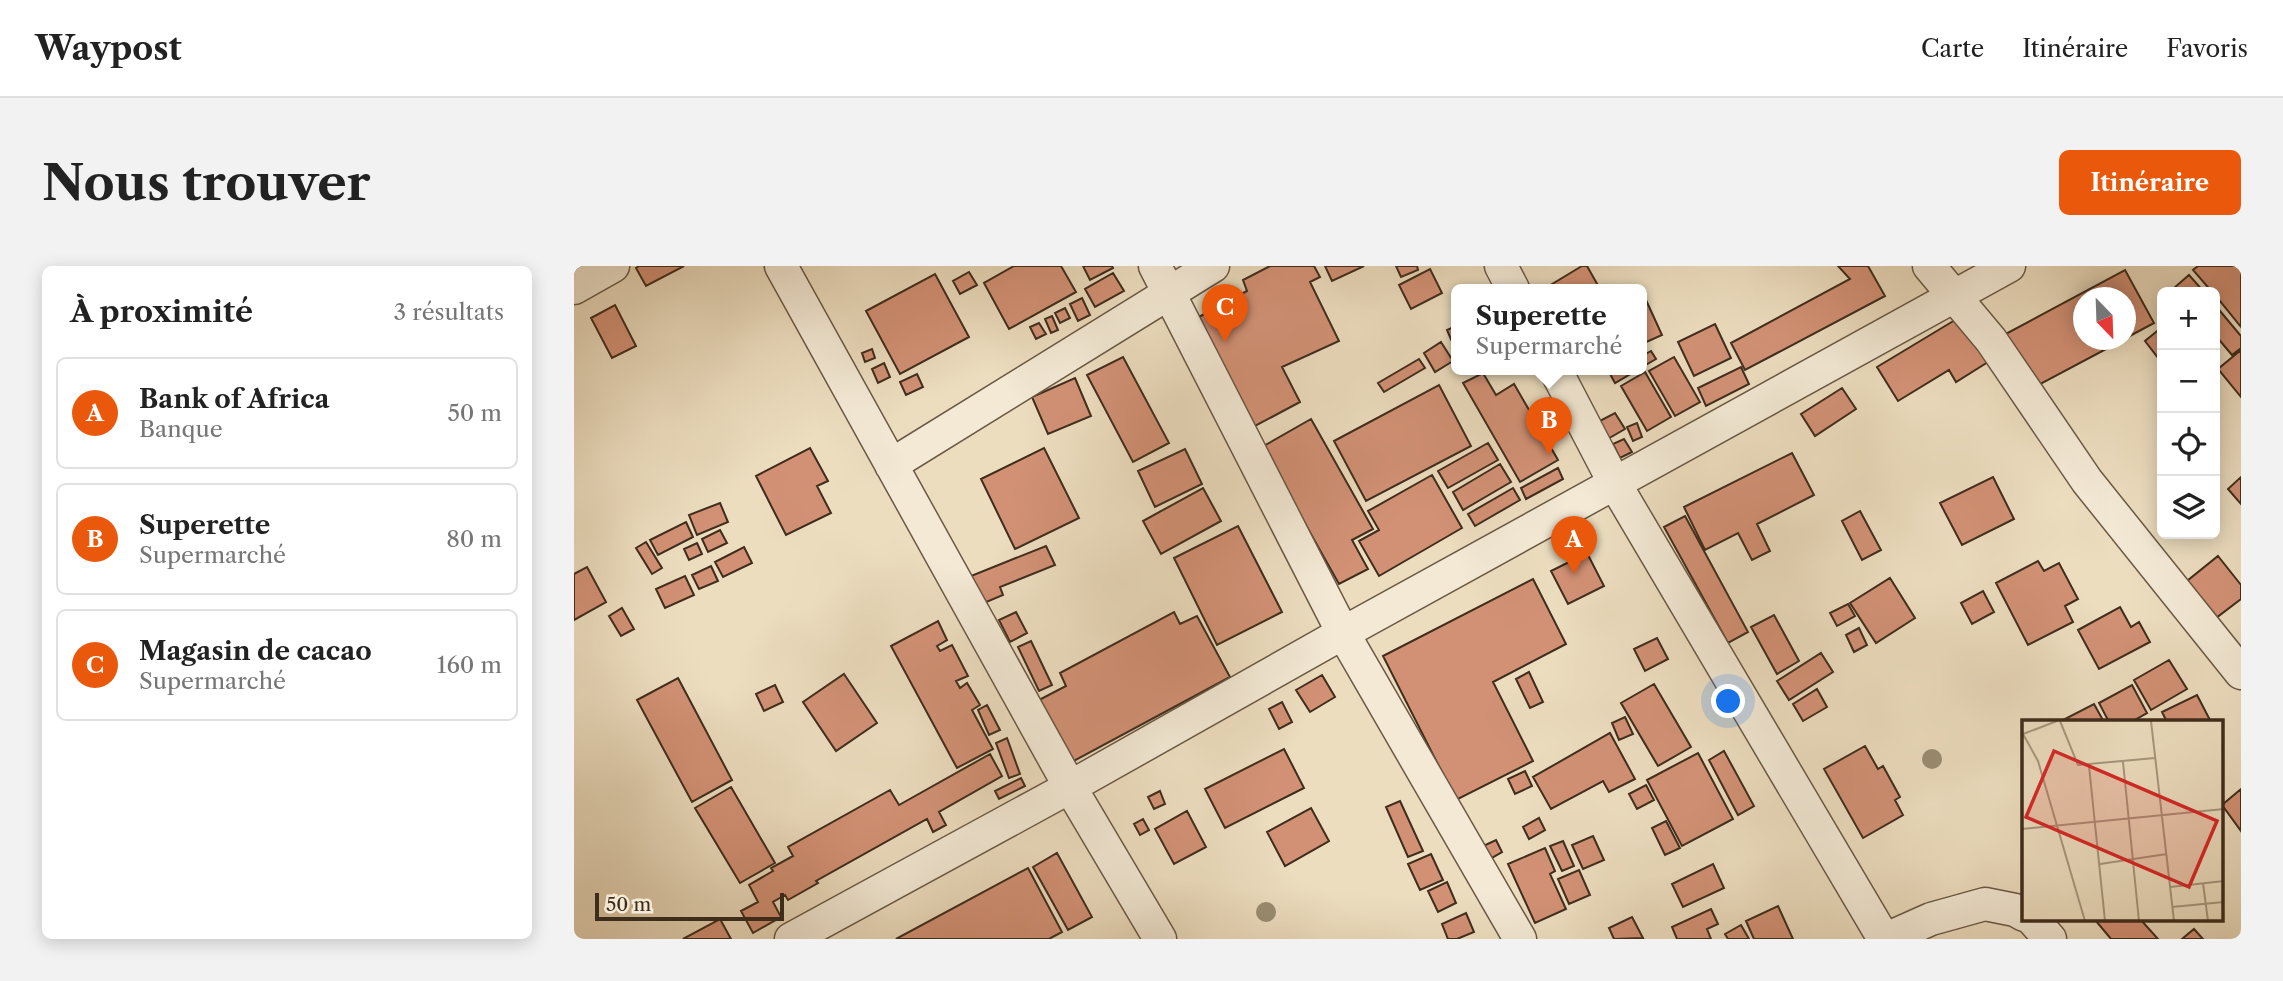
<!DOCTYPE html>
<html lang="fr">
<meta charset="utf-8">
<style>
:root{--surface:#fff;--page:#f2f2f2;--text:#222;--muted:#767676;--line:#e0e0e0;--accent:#ea580c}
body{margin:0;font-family:"Libre Caslon Text",serif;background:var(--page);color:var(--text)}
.controls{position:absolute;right:21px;top:21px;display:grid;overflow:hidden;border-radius:10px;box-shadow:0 4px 18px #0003}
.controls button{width:63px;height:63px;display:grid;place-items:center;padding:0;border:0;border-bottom:2px solid var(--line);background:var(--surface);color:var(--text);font:35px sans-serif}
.compass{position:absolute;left:1499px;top:21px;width:63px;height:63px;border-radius:50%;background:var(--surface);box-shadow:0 4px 18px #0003;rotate:157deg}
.scale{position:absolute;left:21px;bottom:18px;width:189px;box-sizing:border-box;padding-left:7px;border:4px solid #3f2d1c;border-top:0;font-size:19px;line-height:24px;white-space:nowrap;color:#3f2d1c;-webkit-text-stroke:5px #f3e9d5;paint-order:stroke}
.you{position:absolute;left:1155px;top:436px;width:24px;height:24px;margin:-18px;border:5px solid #fff;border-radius:50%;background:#1a73e8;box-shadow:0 0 0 10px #1a73e833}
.badge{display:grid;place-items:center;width:46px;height:46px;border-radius:50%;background:var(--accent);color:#fff;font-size:23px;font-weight:700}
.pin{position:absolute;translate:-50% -58px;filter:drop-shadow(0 2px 4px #0008)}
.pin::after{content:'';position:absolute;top:37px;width:24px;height:21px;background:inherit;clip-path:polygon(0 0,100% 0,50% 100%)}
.popup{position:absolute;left:877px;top:18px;width:196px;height:91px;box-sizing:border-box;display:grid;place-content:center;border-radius:10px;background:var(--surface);filter:drop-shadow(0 2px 5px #0005);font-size:23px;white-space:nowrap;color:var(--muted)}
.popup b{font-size:26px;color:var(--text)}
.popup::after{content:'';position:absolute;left:50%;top:100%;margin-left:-14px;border:14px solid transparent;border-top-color:var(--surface)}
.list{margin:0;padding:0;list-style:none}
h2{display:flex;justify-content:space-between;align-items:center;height:91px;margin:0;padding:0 28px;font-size:30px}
h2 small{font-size:23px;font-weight:400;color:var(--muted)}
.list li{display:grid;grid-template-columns:46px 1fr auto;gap:21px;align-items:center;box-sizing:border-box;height:112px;margin:0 14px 14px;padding:0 14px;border:2px solid var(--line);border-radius:10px}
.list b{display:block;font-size:26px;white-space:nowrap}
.list p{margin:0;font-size:23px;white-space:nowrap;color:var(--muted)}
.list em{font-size:23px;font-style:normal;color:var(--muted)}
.icon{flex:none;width:38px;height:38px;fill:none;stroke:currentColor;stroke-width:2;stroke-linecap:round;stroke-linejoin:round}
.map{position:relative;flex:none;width:1667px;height:673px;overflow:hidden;border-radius:10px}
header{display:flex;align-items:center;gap:42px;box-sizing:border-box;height:98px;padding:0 35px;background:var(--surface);border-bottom:2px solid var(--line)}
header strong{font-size:33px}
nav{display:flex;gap:38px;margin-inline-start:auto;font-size:24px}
.intro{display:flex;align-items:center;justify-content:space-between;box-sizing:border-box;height:168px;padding:0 42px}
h1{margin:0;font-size:49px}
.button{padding:18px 32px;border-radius:10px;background:var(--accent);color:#fff;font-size:24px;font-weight:700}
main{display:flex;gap:42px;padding:0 42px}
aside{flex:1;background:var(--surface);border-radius:10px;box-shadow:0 4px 18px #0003}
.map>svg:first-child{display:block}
</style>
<header>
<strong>Waypost</strong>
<nav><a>Carte</a><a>Itinéraire</a><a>Favoris</a></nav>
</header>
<div class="intro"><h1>Nous trouver</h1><a class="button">Itinéraire</a></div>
<main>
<aside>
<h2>À proximité<small>3 résultats</small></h2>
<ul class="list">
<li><span class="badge">A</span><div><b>Bank of Africa</b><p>Banque</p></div><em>50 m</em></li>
<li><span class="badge">B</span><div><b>Superette</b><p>Supermarché</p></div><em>80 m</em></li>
<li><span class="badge">C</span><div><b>Magasin de cacao</b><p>Supermarché</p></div><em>160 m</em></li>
</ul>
</aside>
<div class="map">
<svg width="1667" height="673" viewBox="0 0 1667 673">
<rect width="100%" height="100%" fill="#ecddbf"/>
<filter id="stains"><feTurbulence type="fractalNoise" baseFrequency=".00286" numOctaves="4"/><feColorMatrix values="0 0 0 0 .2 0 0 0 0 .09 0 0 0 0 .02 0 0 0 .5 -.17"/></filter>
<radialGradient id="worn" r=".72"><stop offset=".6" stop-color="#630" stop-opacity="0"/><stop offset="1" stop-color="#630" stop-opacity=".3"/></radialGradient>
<path fill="#d29175" stroke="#3f2d1c" stroke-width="2" d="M 65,0 L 110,0 L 72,20 L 62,2 Z
M 440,0 L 487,0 L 502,26 L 435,63 L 410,17 Z
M 509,0 L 538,0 L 539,2 L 516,14 Z
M 696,0 L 740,0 L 746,11 L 736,16 L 765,75 L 708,101 L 726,136 L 681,160 L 623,52 L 673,25 L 669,14 Z
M 751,0 L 790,0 L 758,15 Z
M 822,0 L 843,0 L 844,4 L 827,11 Z
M 1008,0 L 1013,0 L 1026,23 L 970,23 Z
M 1264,0 L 1294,0 L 1311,30 L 1171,104 L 1157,77 L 1276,13 Z
M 1624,0 L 1667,0 L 1667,61 L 1641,29 L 1641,26 L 1638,26 L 1619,4 Z
M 856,3 L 868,27 L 837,43 L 825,19 Z
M 1551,4 L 1580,57 L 1552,72 L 1552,32 L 1510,32 L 1510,74 L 1549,74 L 1457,123 L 1428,70 Z
M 395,6 L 403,19 L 386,28 L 379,15 Z
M 539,7 L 550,25 L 521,41 L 511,23 Z
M 361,8 L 395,71 L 326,108 L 292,45 Z
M 1615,9 L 1630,26 L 1604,26 L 1600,22 Z
M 508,32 L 516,49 L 504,55 L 496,38 Z
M 1072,34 L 1088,69 L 1068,78 L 1068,36 Z
M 41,39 L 62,80 L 38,92 L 17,52 Z
M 1641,39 L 1667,70 L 1667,82 L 1658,89 L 1641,69 Z
M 491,42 L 496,52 L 486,57 L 481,47 Z
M 478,50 L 484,64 L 477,67 L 471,53 Z
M 1386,51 L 1414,96 L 1382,116 L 1375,104 L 1324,135 L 1303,101 Z
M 465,57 L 472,68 L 462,73 L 456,61 Z
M 1141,58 L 1157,92 L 1120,110 L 1104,76 Z
M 882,60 L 882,85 L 873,64 Z
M 1588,61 L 1588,97 L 1571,75 Z
M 867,76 L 879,95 L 861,106 L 850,87 Z
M 298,83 L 301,92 L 291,96 L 288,87 Z
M 1667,84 L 1667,131 L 1644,103 Z
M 1077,85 L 1082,93 L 1068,101 L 1068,90 Z
M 549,91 L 595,177 L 559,196 L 513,109 Z
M 1100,91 L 1126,136 L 1101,150 L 1075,105 Z
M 845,93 L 851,102 L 810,126 L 804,117 Z
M 310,97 L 316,111 L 304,117 L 298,103 Z
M 1167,101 L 1175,118 L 1132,140 L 1124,122 Z
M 1045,103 L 1065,103 L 1041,117 L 1036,108 Z
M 1071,106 L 1097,151 L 1073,165 L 1047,120 Z
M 909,107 L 922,129 L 940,118 L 984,194 L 946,216 L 889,117 Z
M 343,108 L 349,121 L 332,129 L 326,116 Z
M 501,112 L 517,150 L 474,168 L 458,131 Z
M 865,119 L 897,180 L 792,235 L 760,175 Z
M 1268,122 L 1282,143 L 1241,170 L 1227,148 Z
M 1041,147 L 1051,163 L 1032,174 L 1022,157 Z
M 737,153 L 799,263 L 778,274 L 794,303 L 765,318 L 688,181 Z
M 1063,157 L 1068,171 L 1059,175 L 1053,161 Z
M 1050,173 L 1058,186 L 1046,192 L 1039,178 Z
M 914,177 L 924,194 L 874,222 L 864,205 Z
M 236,182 L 254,215 L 243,220 L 257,247 L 212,269 L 182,210 Z
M 470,182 L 505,252 L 441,283 L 407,213 Z
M 611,183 L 628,218 L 581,241 L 564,205 Z
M 1218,187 L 1240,229 L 1183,258 L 1196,285 L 1178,294 L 1164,267 L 1131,284 L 1110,241 Z
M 926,198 L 937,216 L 889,244 L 879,226 Z
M 984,202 L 989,213 L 952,233 L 947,222 Z
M 858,209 L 888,262 L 805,310 L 785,275 L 805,264 L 794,245 Z
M 1419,211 L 1440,253 L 1388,279 L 1366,237 Z
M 1667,211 L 1667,238 L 1654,223 Z
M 629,222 L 647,255 L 587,288 L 569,255 Z
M 939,222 L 946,234 L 901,260 L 894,248 Z
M 146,237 L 154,256 L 123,269 L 115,249 Z
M 1286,245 L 1307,284 L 1288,294 L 1268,255 Z
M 1111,250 L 1174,366 L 1154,377 L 1090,261 Z
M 112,256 L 119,271 L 84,289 L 76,274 Z
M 664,260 L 708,346 L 643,379 L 600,292 Z
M 146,264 L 153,277 L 134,286 L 128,273 Z
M 72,276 L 88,302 L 78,308 L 62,282 Z
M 123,277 L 128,288 L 115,294 L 110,283 Z
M 472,280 L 481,299 L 426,321 L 429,329 L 410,337 L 397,310 Z
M 170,281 L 178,297 L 149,311 L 141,296 Z
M 1013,287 L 1030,320 L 994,338 L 977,305 Z
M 1644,290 L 1667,319 L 1667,333 L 1642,352 L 1613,315 Z
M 1464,295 L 1470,305 L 1485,297 L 1504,333 L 1491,340 L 1499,356 L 1454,379 L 1422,317 Z
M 137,300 L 144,315 L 125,323 L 118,309 Z
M 13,301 L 32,336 L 0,354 L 0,308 Z
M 111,310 L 120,329 L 91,342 L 82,323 Z
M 1316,312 L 1341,352 L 1302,377 L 1276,337 Z
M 959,313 L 992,378 L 919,416 L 959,495 L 882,534 L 809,390 Z
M 1409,325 L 1420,346 L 1398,358 L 1387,337 Z
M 1274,338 L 1281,350 L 1263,360 L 1256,347 Z
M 1546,341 L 1557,361 L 1565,356 L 1576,376 L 1525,403 L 1504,364 Z
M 48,342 L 60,363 L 47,370 L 35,350 Z
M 442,346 L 453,367 L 436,376 L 425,354 Z
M 600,346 L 606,358 L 623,350 L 656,411 L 498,496 L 465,434 L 492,420 L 486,407 Z
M 1200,349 L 1225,395 L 1203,408 L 1177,361 Z
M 364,355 L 373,374 L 363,380 L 366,385 L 378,379 L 394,410 L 382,415 L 386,422 L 393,417 L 406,439 L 398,444 L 419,483 L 383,502 L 317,380 Z
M 1285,362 L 1293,379 L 1280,386 L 1272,369 Z
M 1083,372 L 1094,393 L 1071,405 L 1060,383 Z
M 457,375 L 478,419 L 465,425 L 444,381 Z
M 1247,387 L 1259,406 L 1215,434 L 1203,415 Z
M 1595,394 L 1613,423 L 1577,444 L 1560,414 Z
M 955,406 L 969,436 L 956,442 L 942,413 Z
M 270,408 L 303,457 L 262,485 L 229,436 Z
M 748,409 L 761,431 L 736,446 L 722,424 Z
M 104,412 L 158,514 L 118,536 L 63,434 Z
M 1080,418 L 1117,481 L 1084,500 L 1047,437 Z
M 201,419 L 209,436 L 190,445 L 182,428 Z
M 1558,419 L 1573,447 L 1557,456 L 1535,456 L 1525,437 Z
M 1243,423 L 1253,441 L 1229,455 L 1219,438 Z
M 1623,429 L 1637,456 L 1593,456 L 1588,446 Z
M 708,436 L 718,456 L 705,463 L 695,443 Z
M 1520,438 L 1530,456 L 1488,456 L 1487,455 Z
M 413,439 L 426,464 L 415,469 L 404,444 Z
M 1051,451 L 1059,468 L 1045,474 L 1038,457 Z
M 1036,467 L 1061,513 L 1035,526 L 1029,515 L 977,543 L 959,511 Z
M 433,472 L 446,508 L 435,512 L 422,477 Z
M 1291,480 L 1304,503 L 1309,500 L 1326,531 L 1321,534 L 1329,549 L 1289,572 L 1250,503 Z
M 710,483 L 730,522 L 651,562 L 631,523 Z
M 1150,485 L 1180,540 L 1164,549 L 1135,494 Z
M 1124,487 L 1159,553 L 1108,580 L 1073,514 Z
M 416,488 L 428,510 L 365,546 L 372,559 L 359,566 L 353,553 L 242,615 L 244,617 L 214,634 L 211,629 L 199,636 L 207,651 L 179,667 L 167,645 L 184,636 L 175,619 L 199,605 L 197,602 L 219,590 L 214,581 L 316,524 L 325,539 Z
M 951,505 L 958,520 L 941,528 L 934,513 Z
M 447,512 L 451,520 L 425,533 L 421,525 Z
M 1072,519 L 1080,534 L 1063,543 L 1055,528 Z
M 157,521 L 201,597 L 166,617 L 121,542 Z
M 1667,523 L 1667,565 L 1648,539 Z
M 586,525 L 591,538 L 580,543 L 574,531 Z
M 826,535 L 849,585 L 834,591 L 812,541 Z
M 737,542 L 755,575 L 711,600 L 693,566 Z
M 613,545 L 632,581 L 600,598 L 581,563 Z
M 965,552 L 971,564 L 955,573 L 949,561 Z
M 569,553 L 575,564 L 566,569 L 560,558 Z
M 1092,555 L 1106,582 L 1091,589 L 1078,562 Z
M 1019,570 L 1030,594 L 1009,603 L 998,579 Z
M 922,574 L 928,586 L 914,594 L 907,581 Z
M 989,575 L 1000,600 L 988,605 L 976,580 Z
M 971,582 L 981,605 L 976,608 L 992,643 L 961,657 L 934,598 Z
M 483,587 L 518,651 L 494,664 L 459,601 Z
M 857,588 L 869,614 L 846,624 L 834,598 Z
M 1139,598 L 1150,622 L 1109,641 L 1098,618 Z
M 454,602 L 488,666 L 475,673 L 322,673 Z
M 1005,604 L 1016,629 L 995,638 L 984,613 Z
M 873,616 L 882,637 L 864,646 L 854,625 Z
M 1204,640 L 1219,673 L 1180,673 L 1172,655 Z
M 1137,643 L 1144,658 L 1133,663 L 1137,673 L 1103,673 L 1098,661 Z
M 892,647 L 900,666 L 883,673 L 874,673 L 868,658 Z
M 1058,651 L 1069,672 L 1040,673 L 1035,662 Z
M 146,653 L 157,673 L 109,673 Z
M 1524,654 L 1567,654 L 1584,673 L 1537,673 L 1522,655 Z
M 1167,659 L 1175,673 L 1154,673 L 1151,668 Z
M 1620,663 L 1629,673 L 1608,673 Z"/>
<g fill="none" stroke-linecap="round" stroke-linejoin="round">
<defs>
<path id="minor" d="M 207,0 L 496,521 L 586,673
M 581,0 L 769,367 L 946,673
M 927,0 L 939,23
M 1355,0 L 1417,74 L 1513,215 L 1667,407
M 0,22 L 39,0
M 981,103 L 1041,218 L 1310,673
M 317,199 L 639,0
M 1459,654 L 1476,673
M 217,673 L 496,521 L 769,367 L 1435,0
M 1312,673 L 1357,653 L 1411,638 L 1441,644 L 1450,649"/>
</defs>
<use href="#minor" stroke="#6a5945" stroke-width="35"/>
<use href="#minor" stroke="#f3e9d5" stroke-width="32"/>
</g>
<g fill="#9a8d73">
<circle cx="1358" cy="493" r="10"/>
<circle cx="692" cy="646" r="10"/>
</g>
<g transform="translate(1448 454)">
<rect width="201" height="201" fill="#ecddbf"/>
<path fill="none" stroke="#a7977e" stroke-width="2" d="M 38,1 L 56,45 L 133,38M 129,1 L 152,201M 1,14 L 16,41 L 63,201M 1,14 L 35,1M 101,42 L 117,201M 67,46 L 83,201M 0,109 L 202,89M 78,144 L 145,134M 181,163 L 186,201M 148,167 L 202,161M 150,187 L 202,182"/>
<path fill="#d62828" fill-opacity="0.15" stroke="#d62828" stroke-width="3.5" d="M 32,31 L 195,101 L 167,167 L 4,97 Z"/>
<rect width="201" height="201" fill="none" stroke="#3f2d1c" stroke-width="3.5"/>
</g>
<rect width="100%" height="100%" filter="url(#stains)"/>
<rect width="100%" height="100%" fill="url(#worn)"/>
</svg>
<div class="controls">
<button>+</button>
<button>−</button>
<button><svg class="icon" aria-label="locate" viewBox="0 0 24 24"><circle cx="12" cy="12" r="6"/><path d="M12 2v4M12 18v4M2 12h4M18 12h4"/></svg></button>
<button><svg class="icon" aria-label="layers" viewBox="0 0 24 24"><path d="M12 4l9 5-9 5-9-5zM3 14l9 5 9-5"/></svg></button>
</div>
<svg class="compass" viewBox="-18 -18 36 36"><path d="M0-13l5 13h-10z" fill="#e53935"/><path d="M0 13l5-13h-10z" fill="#767676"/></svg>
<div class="scale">50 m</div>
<div class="you"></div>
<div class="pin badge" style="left:1000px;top:308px">A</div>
<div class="pin badge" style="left:975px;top:189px">B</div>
<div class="popup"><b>Superette</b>Supermarché</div>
<div class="pin badge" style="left:651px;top:76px">C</div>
</div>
</main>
